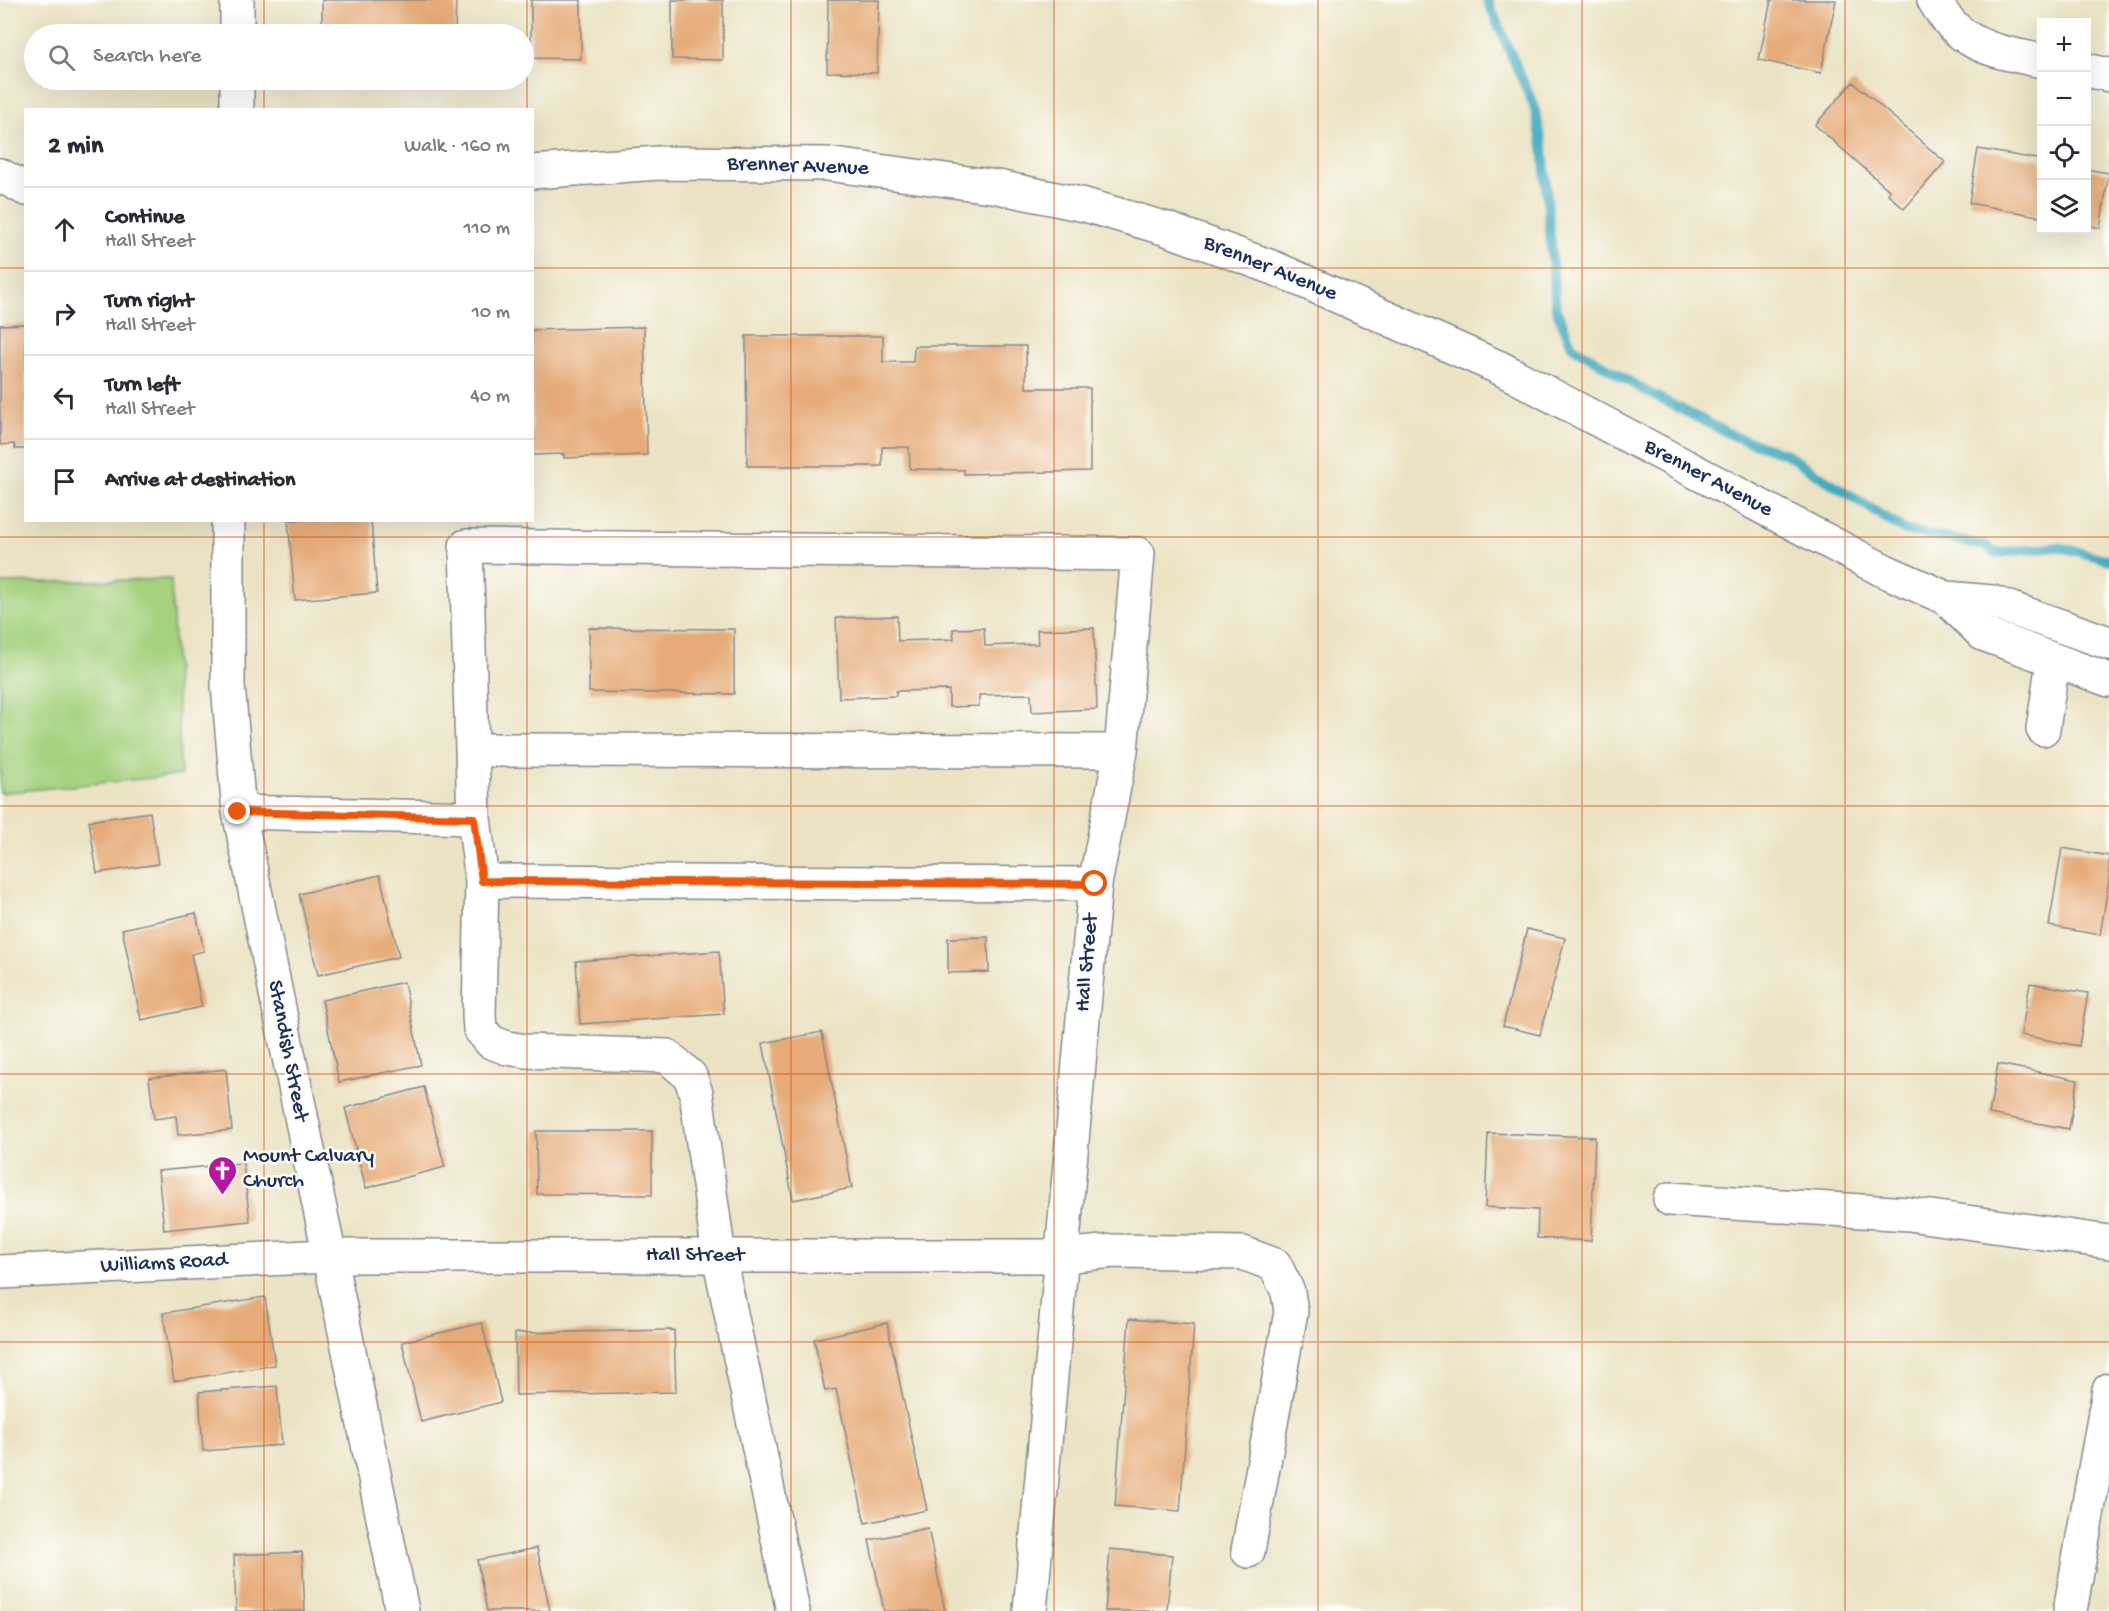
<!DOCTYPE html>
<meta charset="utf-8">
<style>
:root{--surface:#fff;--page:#f7f7f7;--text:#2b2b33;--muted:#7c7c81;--line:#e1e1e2}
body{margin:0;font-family:"Gochi Hand",sans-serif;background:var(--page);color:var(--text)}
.controls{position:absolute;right:18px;top:18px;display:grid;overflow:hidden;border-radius:0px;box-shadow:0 6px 24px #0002}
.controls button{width:54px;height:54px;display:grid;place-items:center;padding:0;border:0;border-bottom:2px solid var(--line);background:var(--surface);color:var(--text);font:30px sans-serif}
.stop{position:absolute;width:18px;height:18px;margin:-14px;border:4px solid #ea580c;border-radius:50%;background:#fff}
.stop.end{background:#ea580c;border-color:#fff;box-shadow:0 2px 6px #0008}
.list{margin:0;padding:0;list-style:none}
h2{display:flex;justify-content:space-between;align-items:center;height:78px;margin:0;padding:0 24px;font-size:26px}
h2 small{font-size:20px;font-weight:400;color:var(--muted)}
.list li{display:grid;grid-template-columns:39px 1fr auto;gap:18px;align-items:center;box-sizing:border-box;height:84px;padding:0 24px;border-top:2px solid var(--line)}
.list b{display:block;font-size:22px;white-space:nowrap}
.list p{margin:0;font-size:20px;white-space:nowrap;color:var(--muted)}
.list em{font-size:20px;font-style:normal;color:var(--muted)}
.icon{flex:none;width:33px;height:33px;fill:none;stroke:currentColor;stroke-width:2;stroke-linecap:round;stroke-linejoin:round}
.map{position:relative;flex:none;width:2109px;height:1611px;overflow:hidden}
.search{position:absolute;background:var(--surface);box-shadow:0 6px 24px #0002;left:24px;top:24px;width:510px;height:66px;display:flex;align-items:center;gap:15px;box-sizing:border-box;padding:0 21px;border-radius:33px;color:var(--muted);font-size:22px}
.panel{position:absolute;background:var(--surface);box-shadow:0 6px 24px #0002;left:24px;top:108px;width:510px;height:414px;border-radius:0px}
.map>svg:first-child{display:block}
</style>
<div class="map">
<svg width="2109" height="1611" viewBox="0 0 2109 1611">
<rect width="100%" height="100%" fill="#fdfcf7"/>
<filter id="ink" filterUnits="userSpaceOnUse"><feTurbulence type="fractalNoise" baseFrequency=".0167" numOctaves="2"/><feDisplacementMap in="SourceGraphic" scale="12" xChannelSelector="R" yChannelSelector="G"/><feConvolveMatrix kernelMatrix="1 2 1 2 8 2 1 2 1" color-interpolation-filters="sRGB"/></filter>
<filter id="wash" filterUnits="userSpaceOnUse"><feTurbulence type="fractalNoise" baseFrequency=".008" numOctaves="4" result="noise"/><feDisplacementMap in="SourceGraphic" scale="24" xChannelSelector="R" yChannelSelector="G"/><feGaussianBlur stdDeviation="1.35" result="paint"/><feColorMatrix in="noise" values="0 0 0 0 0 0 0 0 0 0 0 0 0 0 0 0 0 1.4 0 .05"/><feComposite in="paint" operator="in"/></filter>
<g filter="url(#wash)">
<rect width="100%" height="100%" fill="#ebe3c3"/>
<path fill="#a5d27f" stroke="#60806e" stroke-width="1.5" d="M 171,579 L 181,775 L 0,793 L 0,583 Z"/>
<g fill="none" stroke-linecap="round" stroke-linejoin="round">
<path stroke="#3faabf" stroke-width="10" d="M 1487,0 L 1534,106 L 1543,146 L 1556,309 L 1572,346 L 1645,391 L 1736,437 L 1786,454 L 1904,530 L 1986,546 L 1995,553 L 2060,547 L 2109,560"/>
</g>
<g id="blocks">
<path fill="#e6ab78" d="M 322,0 L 456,0 L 455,34 L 322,34 Z
M 531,0 L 581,0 L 581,59 L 531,58 Z
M 672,0 L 723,0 L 723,60 L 672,59 Z
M 828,0 L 879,0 L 877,73 L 827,72 Z
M 1771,0 L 1836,0 L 1821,73 L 1759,60 Z
M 1853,82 L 1945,162 L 1904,209 L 1888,194 L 1890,191 L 1815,125 Z
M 1978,149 L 2042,160 L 2042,217 L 1969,203 Z
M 2086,169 L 2109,173 L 2100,228 L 2086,225 Z
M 26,324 L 26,449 L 15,449 L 14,444 L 0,445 L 0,325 Z
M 644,327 L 647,455 L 564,458 L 564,454 L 532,455 L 532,330 Z
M 746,336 L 883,336 L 883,362 L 913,362 L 914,346 L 1026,346 L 1026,388 L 1090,388 L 1090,471 L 964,474 L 964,470 L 910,469 L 909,447 L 882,447 L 882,466 L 747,466 Z
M 288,520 L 371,520 L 377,593 L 295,600 Z
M 897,616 L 898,641 L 954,639 L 953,629 L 984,628 L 985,646 L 1038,644 L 1037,630 L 1094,628 L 1097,709 L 1032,712 L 1031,694 L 979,695 L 979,706 L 949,707 L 949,690 L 896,691 L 896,696 L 839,698 L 836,618 Z
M 589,628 L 734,629 L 734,694 L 589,692 Z
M 150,812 L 158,864 L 97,873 L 89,821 Z
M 2062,848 L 2109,856 L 2109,880 L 2100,935 L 2049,926 Z
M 380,875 L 399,957 L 318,975 L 299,894 Z
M 196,913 L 204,951 L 191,954 L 202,1007 L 141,1020 L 122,929 Z
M 1527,929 L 1565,938 L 1540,1035 L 1503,1026 Z
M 988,937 L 989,972 L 948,973 L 948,938 Z
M 719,951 L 724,1014 L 580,1024 L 576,961 Z
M 404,982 L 421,1065 L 339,1082 L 322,1000 Z
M 2030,983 L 2088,993 L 2079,1046 L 2021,1035 Z
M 822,1032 L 852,1188 L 793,1200 L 763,1043 Z
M 1998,1064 L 2078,1080 L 2069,1129 L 1989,1114 Z
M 226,1069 L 232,1130 L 178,1135 L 176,1116 L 154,1119 L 149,1078 Z
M 424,1087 L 445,1167 L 366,1188 L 345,1108 Z
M 536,1131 L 652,1131 L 652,1195 L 537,1194 Z
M 1488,1133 L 1595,1137 L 1591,1241 L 1537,1238 L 1538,1210 L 1485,1207 Z
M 243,1163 L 250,1221 L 164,1230 L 158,1171 Z
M 265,1297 L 275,1365 L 174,1381 L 163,1313 Z
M 1129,1319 L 1194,1324 L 1180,1511 L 1115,1506 Z
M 482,1323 L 501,1402 L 421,1422 L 402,1342 Z
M 887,1323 L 927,1510 L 865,1523 L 836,1389 L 825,1391 L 814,1339 Z
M 674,1330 L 676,1392 L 516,1395 L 515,1333 Z
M 277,1386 L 282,1445 L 203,1451 L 199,1392 Z
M 928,1528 L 945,1611 L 884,1611 L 869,1540 Z
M 537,1548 L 550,1611 L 487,1611 L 477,1560 Z
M 1110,1549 L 1172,1555 L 1167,1611 L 1105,1611 Z
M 302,1552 L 305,1611 L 236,1611 L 234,1555 Z"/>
</g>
</g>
<g filter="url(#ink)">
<use href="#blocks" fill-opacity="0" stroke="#838990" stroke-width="1.5"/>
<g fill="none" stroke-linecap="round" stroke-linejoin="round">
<defs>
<path id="minor" d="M 1934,0 C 1961,48 1992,50 2042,61
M 237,34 L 237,0
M 2086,70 L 2109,75
M 237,110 L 237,80
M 532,172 L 659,163 L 827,164 L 998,187 L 1085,205 L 1167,229 L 1274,268 L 1500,368 L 1781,517 L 1883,570 L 1946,598 L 1992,602 L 2109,643
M 0,175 L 26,189
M 228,520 L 228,685 L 239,812 L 402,1611
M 1946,598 L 1983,634 L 2109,680
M 2043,729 L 2053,661
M 472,750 L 1121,751
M 239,812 L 474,818 L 482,881 L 1095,884
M 474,818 L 466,546 L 1138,554 L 1121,751 L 1095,884 L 1030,1611
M 482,881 L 479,1015 L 480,1029 L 491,1042 L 507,1048 L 526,1051 L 667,1056 L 690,1076 L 696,1093 L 719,1256 L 793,1611
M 1670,1199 L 1909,1214 L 2109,1242
M 0,1272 L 328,1256 L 1061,1256 L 1114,1251 L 1243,1253 L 1275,1265 L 1288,1292 L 1291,1312 L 1248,1551
M 2070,1611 L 2109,1390"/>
</defs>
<use href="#minor" stroke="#838990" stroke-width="36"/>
<use href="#minor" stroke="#fff" stroke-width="33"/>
</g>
</g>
<g fill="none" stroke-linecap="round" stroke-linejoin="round" filter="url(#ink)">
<path stroke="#ea580c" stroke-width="8" d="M 238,812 L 474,818 L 482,881 L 1095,884"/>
</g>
<path fill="none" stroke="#d45514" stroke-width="1.5" stroke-opacity="0.55" d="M 264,0 L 264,34M 527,0 L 527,110M 791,0 L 791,1611M 1054,0 L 1054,1611M 1318,0 L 1318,1611M 1582,0 L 1582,1611M 1845,0 L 1845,1611M 264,80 L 264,110M 0,268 L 26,268M 532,268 L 2109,268M 264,520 L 264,1611M 527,520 L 527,1611M 0,537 L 2109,537M 0,806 L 2109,806M 0,1074 L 2109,1074M 0,1342 L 2109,1342"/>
<defs>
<symbol id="church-pin" viewBox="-11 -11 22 30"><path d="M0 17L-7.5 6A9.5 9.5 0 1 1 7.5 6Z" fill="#b5179e" stroke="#fdfcf7"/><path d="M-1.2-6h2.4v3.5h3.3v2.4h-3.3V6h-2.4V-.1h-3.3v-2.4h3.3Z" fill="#fff"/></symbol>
</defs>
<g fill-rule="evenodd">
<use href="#church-pin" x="206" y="1154" width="33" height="45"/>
</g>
<g text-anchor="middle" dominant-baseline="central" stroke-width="5" stroke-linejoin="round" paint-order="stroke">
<g font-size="22" fill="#1b2f5e" stroke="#fdfcf7">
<text transform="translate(798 167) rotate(2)">Brenner Avenue</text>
<text transform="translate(1270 269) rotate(22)">Brenner Avenue</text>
<text transform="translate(1708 479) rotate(28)">Brenner Avenue</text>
<text transform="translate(1088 963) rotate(-85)">Hall Street</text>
<text transform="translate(287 1051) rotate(79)">Standish Street</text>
<text x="695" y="1256">Hall Street</text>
<text transform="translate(164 1264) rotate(-3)">Williams Road</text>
</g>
<g font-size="22" fill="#1b2f5e" stroke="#fdfcf7" text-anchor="start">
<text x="243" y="1157">Mount Calvary<tspan x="243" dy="25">Church</tspan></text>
</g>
</g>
</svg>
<div class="controls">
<button>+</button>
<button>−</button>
<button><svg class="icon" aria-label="locate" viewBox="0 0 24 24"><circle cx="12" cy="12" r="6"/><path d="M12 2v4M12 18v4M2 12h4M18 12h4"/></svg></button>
<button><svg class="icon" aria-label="layers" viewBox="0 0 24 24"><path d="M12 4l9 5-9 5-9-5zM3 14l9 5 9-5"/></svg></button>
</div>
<div class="stop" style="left:1095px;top:884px"></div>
<div class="stop end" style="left:238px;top:812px"></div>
<div class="search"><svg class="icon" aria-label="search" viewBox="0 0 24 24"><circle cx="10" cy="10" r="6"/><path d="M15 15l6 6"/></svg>Search here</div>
<section class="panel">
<h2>2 min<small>Walk · 160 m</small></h2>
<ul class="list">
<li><svg class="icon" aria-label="ahead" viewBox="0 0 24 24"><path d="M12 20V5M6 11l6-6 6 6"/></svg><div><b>Continue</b><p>Hall Street</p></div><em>110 m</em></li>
<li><svg class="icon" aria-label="right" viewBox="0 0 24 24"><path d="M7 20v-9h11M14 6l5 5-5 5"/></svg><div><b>Turn right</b><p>Hall Street</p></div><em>10 m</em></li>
<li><svg class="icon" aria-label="left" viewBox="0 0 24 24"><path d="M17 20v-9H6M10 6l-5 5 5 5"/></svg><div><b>Turn left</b><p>Hall Street</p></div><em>40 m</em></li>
<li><svg class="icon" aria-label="arrive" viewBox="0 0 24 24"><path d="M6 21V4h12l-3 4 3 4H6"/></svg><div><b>Arrive at destination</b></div></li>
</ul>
</section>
</div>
